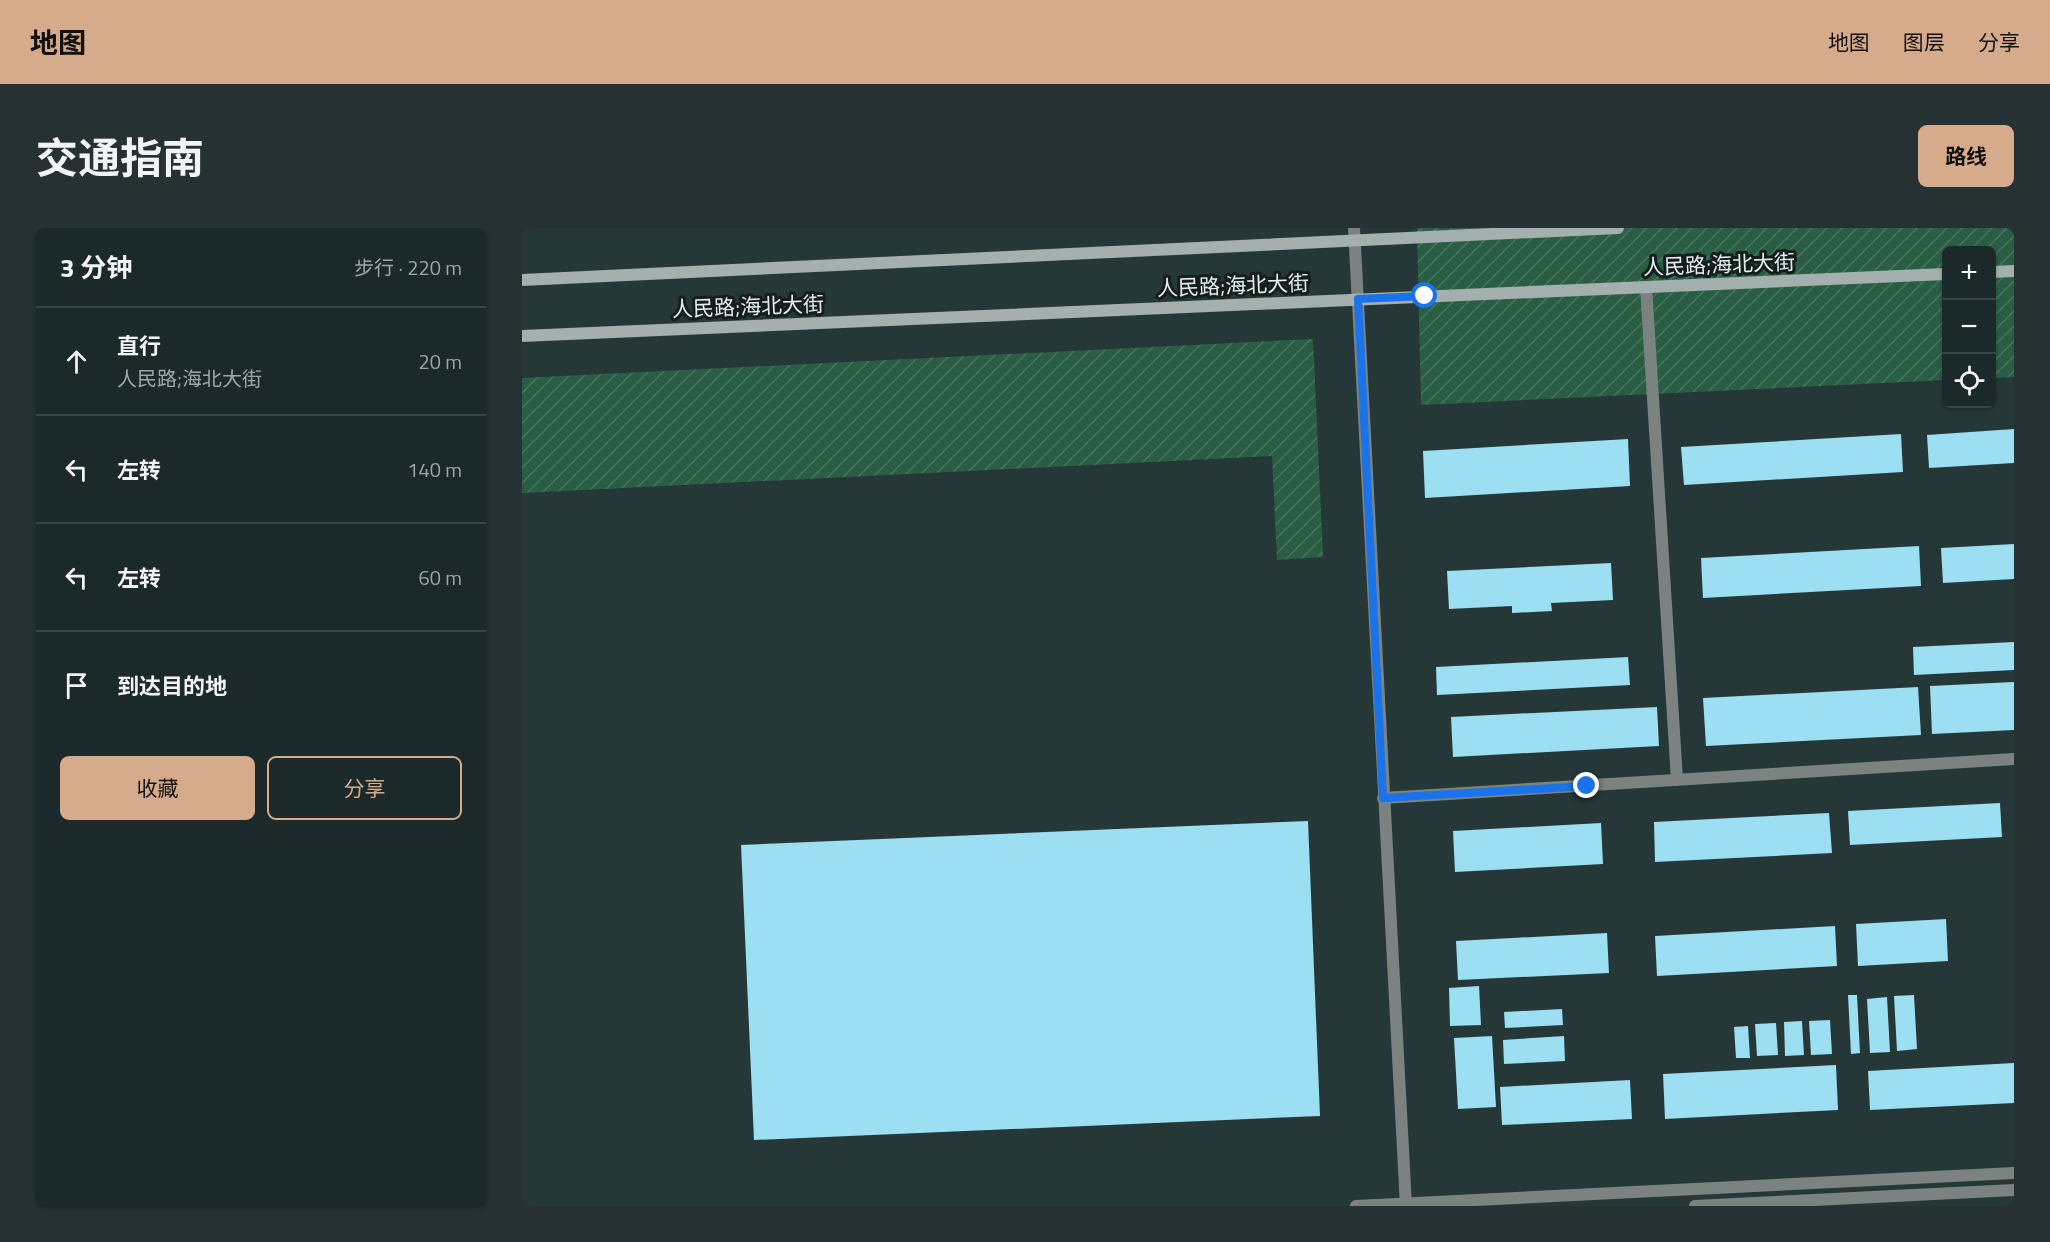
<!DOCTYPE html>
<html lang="zh">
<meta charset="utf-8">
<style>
:root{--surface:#1c292a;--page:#253132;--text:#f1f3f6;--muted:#a0a6a8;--line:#3a4547;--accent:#d6ab8b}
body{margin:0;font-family:"Titillium Web","Noto Sans SC",sans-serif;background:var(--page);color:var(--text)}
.controls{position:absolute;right:18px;top:18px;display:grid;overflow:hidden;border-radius:9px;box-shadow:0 2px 4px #0004}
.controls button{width:54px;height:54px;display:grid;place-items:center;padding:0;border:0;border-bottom:2px solid var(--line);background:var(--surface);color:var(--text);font:30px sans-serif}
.stop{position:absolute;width:18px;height:18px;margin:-14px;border:4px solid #1a73e8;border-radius:50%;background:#fff}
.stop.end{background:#1a73e8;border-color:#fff;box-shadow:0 2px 6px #0008}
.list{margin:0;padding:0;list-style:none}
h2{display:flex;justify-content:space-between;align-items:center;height:78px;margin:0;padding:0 24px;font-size:26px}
h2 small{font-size:20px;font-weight:400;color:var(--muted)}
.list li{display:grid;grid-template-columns:39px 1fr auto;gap:18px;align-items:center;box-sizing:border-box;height:108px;padding:0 24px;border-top:2px solid var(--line)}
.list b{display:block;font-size:22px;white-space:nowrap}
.list p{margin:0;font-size:20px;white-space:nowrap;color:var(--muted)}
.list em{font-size:20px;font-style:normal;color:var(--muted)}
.actions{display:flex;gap:12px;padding:18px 24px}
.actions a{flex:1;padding:14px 0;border:2px solid var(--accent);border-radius:9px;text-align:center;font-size:21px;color:var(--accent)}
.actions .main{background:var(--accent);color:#111}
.icon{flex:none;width:33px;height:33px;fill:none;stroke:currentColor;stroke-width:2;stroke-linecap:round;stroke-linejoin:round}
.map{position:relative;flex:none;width:1492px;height:978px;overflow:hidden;border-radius:9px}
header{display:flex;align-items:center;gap:36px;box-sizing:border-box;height:84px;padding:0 30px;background:var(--accent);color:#111}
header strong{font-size:28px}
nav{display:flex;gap:33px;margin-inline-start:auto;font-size:21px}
.intro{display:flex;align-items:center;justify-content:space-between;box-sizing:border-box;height:144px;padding:0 36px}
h1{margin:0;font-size:42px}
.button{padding:15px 27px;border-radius:9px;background:var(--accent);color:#111;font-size:21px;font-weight:700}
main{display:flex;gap:36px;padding:0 36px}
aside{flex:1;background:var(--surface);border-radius:9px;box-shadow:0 2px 4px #0004}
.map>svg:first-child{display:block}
</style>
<header>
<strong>地图</strong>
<nav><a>地图</a><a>图层</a><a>分享</a></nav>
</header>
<div class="intro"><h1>交通指南</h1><a class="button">路线</a></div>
<main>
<aside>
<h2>3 分钟<small>步行 · 220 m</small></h2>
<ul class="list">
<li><svg class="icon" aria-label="ahead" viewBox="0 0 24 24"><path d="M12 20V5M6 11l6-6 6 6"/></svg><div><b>直行</b><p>人民路;海北大街</p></div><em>20 m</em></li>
<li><svg class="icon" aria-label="left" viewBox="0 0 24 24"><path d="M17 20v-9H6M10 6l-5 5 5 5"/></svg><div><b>左转</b></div><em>140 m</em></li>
<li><svg class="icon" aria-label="left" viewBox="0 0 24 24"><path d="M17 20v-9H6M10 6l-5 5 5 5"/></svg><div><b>左转</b></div><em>60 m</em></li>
<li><svg class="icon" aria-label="arrive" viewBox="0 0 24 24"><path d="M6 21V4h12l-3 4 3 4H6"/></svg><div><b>到达目的地</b></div></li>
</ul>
<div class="actions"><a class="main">收藏</a><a>分享</a></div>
</aside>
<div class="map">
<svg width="1492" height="978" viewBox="0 0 1492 978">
<defs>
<pattern id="garden-furrows" width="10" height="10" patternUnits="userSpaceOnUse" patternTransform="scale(1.5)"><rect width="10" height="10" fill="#2a5e44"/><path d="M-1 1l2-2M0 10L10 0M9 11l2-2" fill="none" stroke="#49755f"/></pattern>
</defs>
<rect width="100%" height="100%" fill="#263738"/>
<path fill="url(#garden-furrows)" d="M 895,0 L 1492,0 L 1492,149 L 1470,150 L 1470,22 L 1424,22 L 1424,152 L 899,177 Z
M 791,111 L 801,329 L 755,332 L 750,228 L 0,265 L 0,150 Z"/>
<path fill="#9cdef2" d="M 1492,201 L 1492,235 L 1407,240 L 1405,207 Z
M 1379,206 L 1381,244 L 1162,257 L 1159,219 Z
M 1106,211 L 1108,258 L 903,270 L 901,223 Z
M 1492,316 L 1492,351 L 1421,355 L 1419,320 Z
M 1397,318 L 1399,358 L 1181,370 L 1179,330 Z
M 1089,335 L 1091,372 L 1029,375 L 1030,383 L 990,385 L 990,378 L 927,381 L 925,343 Z
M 1492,414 L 1492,442 L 1392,447 L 1391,419 Z
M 1106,429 L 1108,457 L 915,467 L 914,439 Z
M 1492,454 L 1492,502 L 1410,506 L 1408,458 Z
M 1396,459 L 1399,507 L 1184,518 L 1181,470 Z
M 1135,479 L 1137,518 L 931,529 L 929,489 Z
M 1478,575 L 1480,609 L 1328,617 L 1326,583 Z
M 1307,585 L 1310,625 L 1133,634 L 1132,594 Z
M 786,593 L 798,888 L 232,912 L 219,617 Z
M 1079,595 L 1081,636 L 933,644 L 931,603 Z
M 1424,691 L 1426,733 L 1336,738 L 1334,696 Z
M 1313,698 L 1315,738 L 1135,748 L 1133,708 Z
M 1085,705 L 1087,745 L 936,752 L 934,713 Z
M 957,758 L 959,797 L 928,798 L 927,760 Z
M 1326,767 L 1335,767 L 1338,825 L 1329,826 Z
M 1392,767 L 1395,821 L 1375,823 L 1372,768 Z
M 1365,769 L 1368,824 L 1348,825 L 1345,771 Z
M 1040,781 L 1041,797 L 983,800 L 982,784 Z
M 1308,792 L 1310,826 L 1289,827 L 1287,793 Z
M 1280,793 L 1282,827 L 1263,828 L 1262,794 Z
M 1254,795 L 1256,827 L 1235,828 L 1233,796 Z
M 1226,798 L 1228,830 L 1214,830 L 1212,799 Z
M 970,808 L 974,879 L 936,881 L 932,810 Z
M 1042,808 L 1043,833 L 982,836 L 981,812 Z
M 1492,835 L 1492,875 L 1348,882 L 1346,843 Z
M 1314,837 L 1316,882 L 1143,891 L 1141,846 Z
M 1108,852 L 1110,891 L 980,897 L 978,859 Z"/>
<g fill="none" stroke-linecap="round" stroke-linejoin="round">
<path stroke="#7b8381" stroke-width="12" d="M 1124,59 L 1155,552
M 861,570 L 1492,531"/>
<path stroke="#7b8381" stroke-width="12" d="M 832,0 L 884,978
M 834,978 L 1492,945
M 1173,978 L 1492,962"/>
<path stroke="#a3b0ad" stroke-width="12" d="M 1470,44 L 1492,43
M 0,52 L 1096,0
M 0,108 L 1424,46"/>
</g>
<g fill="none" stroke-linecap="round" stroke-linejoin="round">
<path stroke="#1a73e8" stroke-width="8" d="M 903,68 L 836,71 L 861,570 L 1065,558"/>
</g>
<g text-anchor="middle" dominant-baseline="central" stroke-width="6" stroke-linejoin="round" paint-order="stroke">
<g font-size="21" fill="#e4eeef" stroke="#151d1d">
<text transform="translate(1197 36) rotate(-2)">人民路;海北大街</text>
<text transform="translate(711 57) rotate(-2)">人民路;海北大街</text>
<text transform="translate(226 78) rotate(-2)">人民路;海北大街</text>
</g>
</g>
</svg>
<div class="controls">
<button>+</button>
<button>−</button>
<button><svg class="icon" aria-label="locate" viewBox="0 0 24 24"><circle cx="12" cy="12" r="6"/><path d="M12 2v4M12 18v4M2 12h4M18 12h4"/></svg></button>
</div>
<div class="stop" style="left:903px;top:68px"></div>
<div class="stop end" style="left:1065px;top:558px"></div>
</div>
</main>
